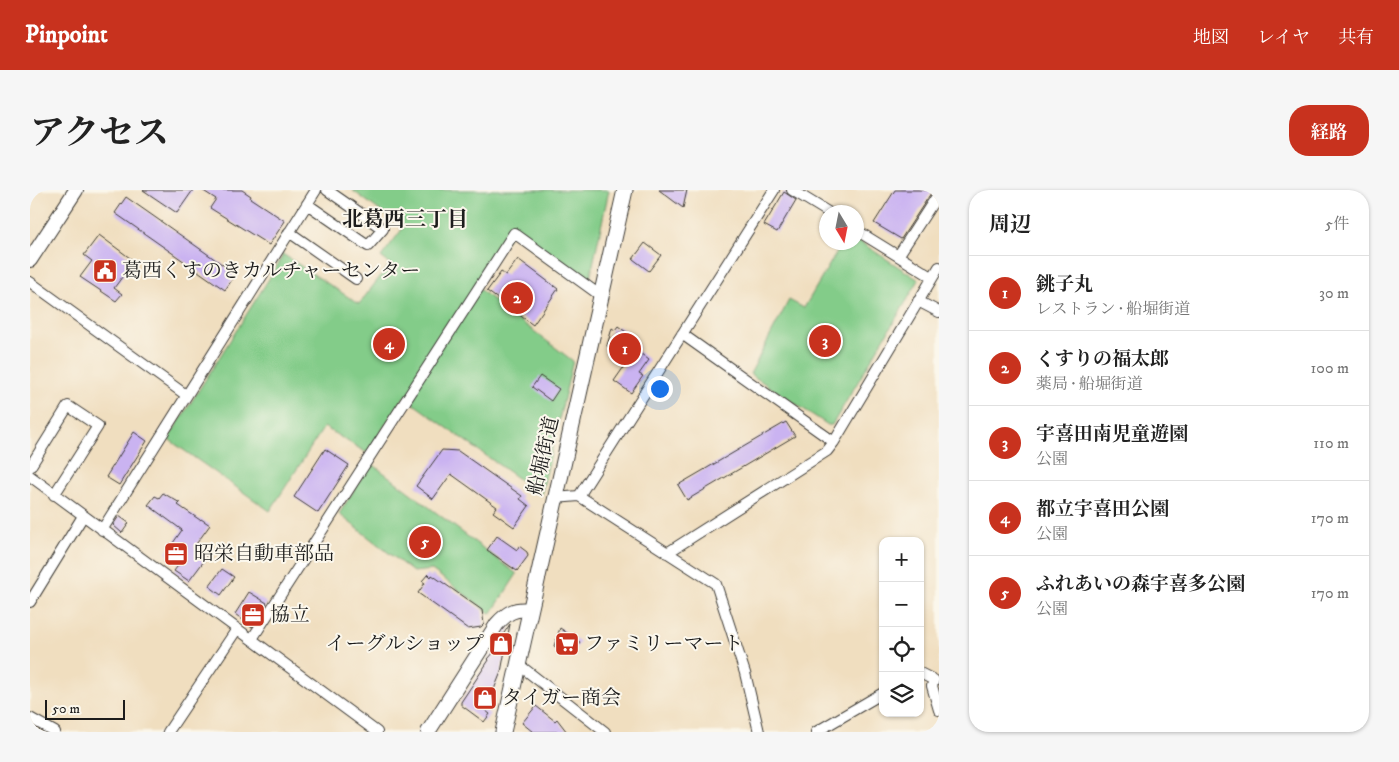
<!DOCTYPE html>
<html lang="ja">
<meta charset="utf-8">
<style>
:root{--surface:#fff;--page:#f6f6f6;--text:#222;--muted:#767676;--line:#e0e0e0;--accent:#c8321e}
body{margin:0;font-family:"IM FELL DW Pica","Noto Serif JP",serif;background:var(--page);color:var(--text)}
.controls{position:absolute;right:15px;bottom:15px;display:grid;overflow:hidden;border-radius:10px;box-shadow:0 1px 4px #0004}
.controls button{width:45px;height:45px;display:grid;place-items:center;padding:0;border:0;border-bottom:1px solid var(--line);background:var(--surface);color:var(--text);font:25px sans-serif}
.compass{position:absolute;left:789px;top:15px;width:45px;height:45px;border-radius:50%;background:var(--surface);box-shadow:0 1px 4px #0004;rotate:170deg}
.scale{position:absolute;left:15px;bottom:12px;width:80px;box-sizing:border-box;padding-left:5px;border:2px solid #1c1c1c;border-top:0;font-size:14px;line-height:18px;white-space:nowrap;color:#1c1c1c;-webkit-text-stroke:4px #fbf7ec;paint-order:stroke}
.you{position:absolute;left:629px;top:198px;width:18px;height:18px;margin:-12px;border:4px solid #fff;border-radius:50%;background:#1a73e8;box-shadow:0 0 0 8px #1a73e833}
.badge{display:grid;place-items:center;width:32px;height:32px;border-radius:50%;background:var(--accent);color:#fff;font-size:16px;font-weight:700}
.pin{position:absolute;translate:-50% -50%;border:2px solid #fff;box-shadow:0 1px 5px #0006}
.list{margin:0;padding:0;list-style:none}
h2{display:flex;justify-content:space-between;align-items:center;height:65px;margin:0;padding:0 20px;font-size:21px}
h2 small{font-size:16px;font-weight:400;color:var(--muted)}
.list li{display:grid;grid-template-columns:32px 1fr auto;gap:15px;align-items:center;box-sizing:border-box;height:75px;padding:0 20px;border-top:1px solid var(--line)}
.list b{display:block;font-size:19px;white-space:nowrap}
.list p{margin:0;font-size:16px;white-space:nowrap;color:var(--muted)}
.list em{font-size:16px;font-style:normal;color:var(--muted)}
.icon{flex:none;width:28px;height:28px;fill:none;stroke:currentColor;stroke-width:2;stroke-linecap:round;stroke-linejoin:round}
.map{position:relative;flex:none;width:909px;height:542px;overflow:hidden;border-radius:20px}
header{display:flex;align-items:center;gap:30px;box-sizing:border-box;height:70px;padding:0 25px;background:var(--accent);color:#fff}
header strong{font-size:24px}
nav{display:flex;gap:28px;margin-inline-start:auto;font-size:18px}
.intro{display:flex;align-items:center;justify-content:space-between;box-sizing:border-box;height:120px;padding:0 30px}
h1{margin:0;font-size:35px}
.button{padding:12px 22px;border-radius:20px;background:var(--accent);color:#fff;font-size:18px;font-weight:700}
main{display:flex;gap:30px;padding:0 30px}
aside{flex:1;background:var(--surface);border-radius:20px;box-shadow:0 1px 4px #0004}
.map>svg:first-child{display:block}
</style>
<header>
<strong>Pinpoint</strong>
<nav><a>地図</a><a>レイヤ</a><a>共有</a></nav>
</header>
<div class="intro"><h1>アクセス</h1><a class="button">経路</a></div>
<main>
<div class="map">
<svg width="909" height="542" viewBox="0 0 909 542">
<rect width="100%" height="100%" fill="#fbf7ec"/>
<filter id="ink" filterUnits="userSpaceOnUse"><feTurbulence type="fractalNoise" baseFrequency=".02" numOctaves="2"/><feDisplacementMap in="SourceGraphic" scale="10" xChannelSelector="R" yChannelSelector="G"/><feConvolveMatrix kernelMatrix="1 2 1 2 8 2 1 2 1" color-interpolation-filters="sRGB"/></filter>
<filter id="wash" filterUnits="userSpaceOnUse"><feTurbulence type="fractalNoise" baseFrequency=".0096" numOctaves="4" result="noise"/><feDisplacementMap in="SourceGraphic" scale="20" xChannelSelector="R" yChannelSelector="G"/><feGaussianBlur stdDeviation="1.12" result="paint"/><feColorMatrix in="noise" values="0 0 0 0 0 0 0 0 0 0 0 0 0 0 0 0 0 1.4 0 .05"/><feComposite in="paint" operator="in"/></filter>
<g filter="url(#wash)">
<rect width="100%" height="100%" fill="#f0debf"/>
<path fill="#83cc89" stroke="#507452" d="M 322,0 L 579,0 L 559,93 L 483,40 L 445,96 L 543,171 L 511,305 L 374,207 L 337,263 L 294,237 L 240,321 L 138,249 L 252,68 L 251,63 L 329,114 L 360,74 L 351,67 L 373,38 Z
M 827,50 L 889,90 L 802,235 L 798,235 L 720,184 L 759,110 L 774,118 L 812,53 L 826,52 Z
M 341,273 L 487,384 L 461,424 L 402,380 L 383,382 L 309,324 Z"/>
<g id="blocks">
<path fill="#cab3f1" d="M 113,0 L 163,0 L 147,23 Z
M 172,0 L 212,0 L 221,6 L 220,8 L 255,31 L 239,55 L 180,18 L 186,9 Z
M 629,0 L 657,0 L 653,18 Z
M 865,0 L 903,0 L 871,49 L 844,33 Z
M 754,2 L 766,10 L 747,42 L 734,35 Z
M 96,7 L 206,84 L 195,100 L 85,23 Z
M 69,45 L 104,71 L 84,98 L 92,104 L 86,111 L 50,87 L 62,71 L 54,65 Z
M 615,53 L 631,65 L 619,81 L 603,69 Z
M 488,69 L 528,99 L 503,135 L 457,101 L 471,82 L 476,85 Z
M 588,136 L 596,142 L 594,146 L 609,157 L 606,160 L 619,170 L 609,184 L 613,186 L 601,203 L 584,191 L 598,171 L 577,156 L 582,138 L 585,140 Z
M 510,186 L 529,199 L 521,211 L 502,197 Z
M 756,232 L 765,246 L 657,310 L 648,295 Z
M 104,242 L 117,251 L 89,295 L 76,287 Z
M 295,259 L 319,275 L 288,323 L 264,307 Z
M 412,260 L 428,261 L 492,306 L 490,309 L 499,316 L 484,337 L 463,322 L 467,317 L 421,284 L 403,309 L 386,296 Z
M 133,303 L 150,313 L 148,315 L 170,330 L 171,329 L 180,335 L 164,357 L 177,367 L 159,391 L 144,381 L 150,373 L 136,363 L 152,340 L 118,315 L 125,306 L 129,308 Z
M 89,326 L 99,333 L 92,343 L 83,335 Z
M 467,346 L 487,360 L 489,356 L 497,362 L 498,366 L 487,381 L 457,360 Z
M 192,379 L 204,387 L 191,405 L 179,396 Z
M 398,384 L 401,387 L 402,385 L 452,420 L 454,434 L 451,437 L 438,439 L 388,403 L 395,393 L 392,391 Z
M 219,402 L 237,413 L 222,437 L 205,424 Z
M 480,434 L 471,482 L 463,502 L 465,503 L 464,510 L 456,521 L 460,524 L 454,532 L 431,515 L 431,512 L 459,470 L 458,469 L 465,461 L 463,460 Z
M 530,438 L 550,452 L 540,466 L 524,456 Z
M 506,516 L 525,531 L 527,529 L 537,542 L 503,542 L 492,533 Z"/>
</g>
</g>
<g filter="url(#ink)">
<use href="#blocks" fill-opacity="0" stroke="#3c3934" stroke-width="1"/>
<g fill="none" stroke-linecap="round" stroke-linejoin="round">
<defs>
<path id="street" d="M 762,0 L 798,22
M 277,14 L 338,56 L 353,39 L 297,0
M 826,40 L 902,87
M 259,42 L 326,89
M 868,66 L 909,3
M 0,92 L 156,205
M 888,111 L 909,122
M 652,144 L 804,252
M 0,277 L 38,216 L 68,236 L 24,305
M 0,286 L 347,542
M 549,306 L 744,0
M 525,308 L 549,306 L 686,394 L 715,483 L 729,542
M 72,340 L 286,0
M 637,363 L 797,261 L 804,252 L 909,77
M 0,412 L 53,326
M 222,449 L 484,43 L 571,106
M 488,474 L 575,542
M 890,483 L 904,490 L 902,496 L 909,520
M 0,528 L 25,542
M 138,542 L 207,439
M 786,542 L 853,503"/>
<path id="secondary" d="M 0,70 L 46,0
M 398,542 L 467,434 C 477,423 484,418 499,420"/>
<path id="primary" d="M 473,542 L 595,0"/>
</defs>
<use href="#street" stroke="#3c3934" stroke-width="12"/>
<use href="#secondary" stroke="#3c3934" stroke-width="16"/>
<use href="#primary" stroke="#3c3934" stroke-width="17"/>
<use href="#street" stroke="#fff" stroke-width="10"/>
<use href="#secondary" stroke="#fff" stroke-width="14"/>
<use href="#primary" stroke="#fff" stroke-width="15"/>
</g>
</g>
<defs>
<symbol id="civic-square" viewBox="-11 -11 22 22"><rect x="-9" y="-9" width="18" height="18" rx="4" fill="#c8321e" stroke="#fbf7ec"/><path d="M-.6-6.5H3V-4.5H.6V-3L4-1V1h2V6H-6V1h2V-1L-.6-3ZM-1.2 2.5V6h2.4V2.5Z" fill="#fff"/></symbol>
<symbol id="office-square" viewBox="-11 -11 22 22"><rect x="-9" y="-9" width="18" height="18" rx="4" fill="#c8321e" stroke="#fbf7ec"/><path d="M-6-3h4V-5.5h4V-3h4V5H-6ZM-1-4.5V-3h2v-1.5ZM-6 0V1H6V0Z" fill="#fff"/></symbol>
<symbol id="shop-square" viewBox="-11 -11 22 22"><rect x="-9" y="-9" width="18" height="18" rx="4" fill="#c8321e" stroke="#fbf7ec"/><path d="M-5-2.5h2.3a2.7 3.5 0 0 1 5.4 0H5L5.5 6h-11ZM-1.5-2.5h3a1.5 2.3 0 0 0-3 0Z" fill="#fff"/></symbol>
<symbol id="supermarket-square" viewBox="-11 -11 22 22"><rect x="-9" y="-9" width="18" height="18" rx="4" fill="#c8321e" stroke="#fbf7ec"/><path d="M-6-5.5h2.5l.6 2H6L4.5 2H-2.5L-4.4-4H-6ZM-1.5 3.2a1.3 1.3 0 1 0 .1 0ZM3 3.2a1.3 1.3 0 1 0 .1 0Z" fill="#fff"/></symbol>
</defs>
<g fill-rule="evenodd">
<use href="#civic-square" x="61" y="67" width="28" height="28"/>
<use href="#office-square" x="132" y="350" width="28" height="28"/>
<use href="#office-square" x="209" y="411" width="28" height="28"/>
<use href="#shop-square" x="457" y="440" width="28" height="28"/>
<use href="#supermarket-square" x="523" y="440" width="28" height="28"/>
<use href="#shop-square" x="441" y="494" width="28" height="28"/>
</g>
<g text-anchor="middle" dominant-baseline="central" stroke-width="4" stroke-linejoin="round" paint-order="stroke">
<g font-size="20" fill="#1c1c1c" stroke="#fbf7ec" text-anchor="start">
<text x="92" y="81">葛西くすのきカルチャーセンター</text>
<text x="164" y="364">昭栄自動車部品</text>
<text x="240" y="425">協立</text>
<text x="454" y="454" text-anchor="end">イーグルショップ</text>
<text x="554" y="454">ファミリーマート</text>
<text x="472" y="508">タイガー商会</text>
</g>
<g font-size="20" fill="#1c1c1c" stroke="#fbf7ec">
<text transform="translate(514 266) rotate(-77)">船堀街道</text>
</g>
<g font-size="21" font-weight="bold" fill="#1c1c1c" stroke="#fbf7ec">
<text x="375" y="30">北葛西三丁目</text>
</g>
</g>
</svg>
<div class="controls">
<button>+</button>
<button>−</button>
<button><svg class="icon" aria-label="locate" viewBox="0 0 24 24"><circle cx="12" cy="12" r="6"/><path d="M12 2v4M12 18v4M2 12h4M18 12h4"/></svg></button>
<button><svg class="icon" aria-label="layers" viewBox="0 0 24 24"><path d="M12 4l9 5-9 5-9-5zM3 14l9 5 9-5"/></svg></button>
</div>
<svg class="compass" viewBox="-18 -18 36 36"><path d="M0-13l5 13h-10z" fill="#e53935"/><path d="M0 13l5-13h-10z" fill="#767676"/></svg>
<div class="scale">50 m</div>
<div class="you"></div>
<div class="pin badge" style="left:595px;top:159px">1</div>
<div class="pin badge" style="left:487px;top:108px">2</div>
<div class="pin badge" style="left:795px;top:151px">3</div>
<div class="pin badge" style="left:359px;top:154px">4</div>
<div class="pin badge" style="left:395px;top:352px">5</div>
</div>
<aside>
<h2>周辺<small>5件</small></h2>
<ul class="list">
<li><span class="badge">1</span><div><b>銚子丸</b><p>レストラン · 船堀街道</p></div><em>30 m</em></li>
<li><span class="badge">2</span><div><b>くすりの福太郎</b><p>薬局 · 船堀街道</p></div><em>100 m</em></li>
<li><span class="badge">3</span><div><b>宇喜田南児童遊園</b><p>公園</p></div><em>110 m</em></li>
<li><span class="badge">4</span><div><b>都立宇喜田公園</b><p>公園</p></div><em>170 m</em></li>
<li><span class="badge">5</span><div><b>ふれあいの森宇喜多公園</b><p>公園</p></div><em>170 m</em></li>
</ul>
</aside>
</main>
